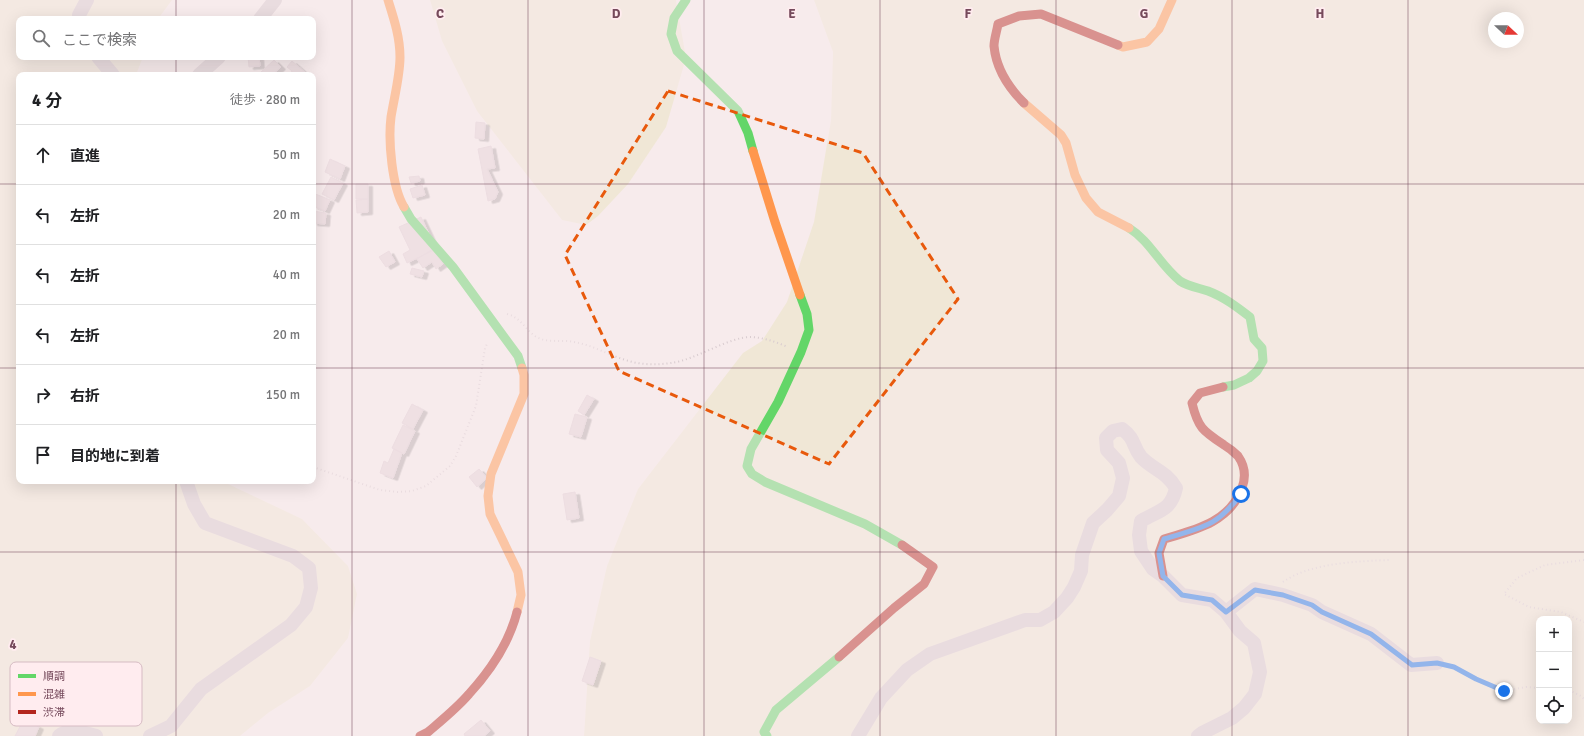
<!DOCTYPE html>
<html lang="ja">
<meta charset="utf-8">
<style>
:root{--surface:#fff;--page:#f2f2f2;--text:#202124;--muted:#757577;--line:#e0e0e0}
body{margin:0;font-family:Signika,"Noto Sans JP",sans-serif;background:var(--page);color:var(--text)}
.controls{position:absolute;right:12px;bottom:12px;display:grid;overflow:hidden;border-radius:8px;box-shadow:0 4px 16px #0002}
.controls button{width:36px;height:36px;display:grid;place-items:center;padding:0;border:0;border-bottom:1px solid var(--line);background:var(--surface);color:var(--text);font:20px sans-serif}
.compass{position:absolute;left:1488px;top:12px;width:36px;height:36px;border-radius:50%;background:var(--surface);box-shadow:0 4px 16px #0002;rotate:112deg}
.stop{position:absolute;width:12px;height:12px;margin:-9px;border:3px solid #1a73e8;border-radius:50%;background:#fff}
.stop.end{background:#1a73e8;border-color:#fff;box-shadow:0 1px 4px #0008}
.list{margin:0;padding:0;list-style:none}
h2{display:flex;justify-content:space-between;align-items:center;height:52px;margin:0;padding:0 16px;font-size:17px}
h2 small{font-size:13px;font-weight:400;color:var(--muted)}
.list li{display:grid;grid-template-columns:26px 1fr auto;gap:12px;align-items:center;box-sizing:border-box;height:60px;padding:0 16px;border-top:1px solid var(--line)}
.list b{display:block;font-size:15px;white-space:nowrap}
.list em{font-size:13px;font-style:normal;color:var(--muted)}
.icon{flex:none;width:22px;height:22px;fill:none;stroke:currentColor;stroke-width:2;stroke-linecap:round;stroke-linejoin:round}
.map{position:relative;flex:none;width:1584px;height:736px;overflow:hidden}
.search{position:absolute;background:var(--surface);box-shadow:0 4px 16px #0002;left:16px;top:16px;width:300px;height:44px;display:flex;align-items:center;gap:10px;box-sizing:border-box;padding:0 14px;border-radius:8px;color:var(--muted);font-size:15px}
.panel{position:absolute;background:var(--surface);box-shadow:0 4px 16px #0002;left:16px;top:72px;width:300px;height:412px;border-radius:8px}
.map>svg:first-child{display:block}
</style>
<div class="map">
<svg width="1584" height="736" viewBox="0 0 1584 736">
<defs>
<filter id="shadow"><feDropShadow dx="4.5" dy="2.5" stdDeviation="0" flood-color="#0004"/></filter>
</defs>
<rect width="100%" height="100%" fill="#f7ebec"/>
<path fill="#f0e7d6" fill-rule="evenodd" d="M 0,0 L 172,0 L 158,19 L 19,19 L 19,57 L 143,57 L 136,75 L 19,75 L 19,481 L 222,481 L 302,519 L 348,566 L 357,594 L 348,638 L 310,686 L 268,713 L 240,736 L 0,736 Z
M 430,0 L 676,0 L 686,58 L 666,127 L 628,184 L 598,216 L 586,225 L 562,220 L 477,111 L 442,41 Z
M 814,0 L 1584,0 L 1584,736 L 584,736 L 590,641 L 607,566 L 638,489 L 743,353 L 762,341 L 787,302 L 814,222 L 831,120 L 833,52 ZM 1494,18 L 1518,18 L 1518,42 L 1494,42 ZM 1539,619 L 1569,619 L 1569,721 L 1539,721 Z"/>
<path fill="#e4d2d7" stroke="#e0cdd3" filter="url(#shadow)" d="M 248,57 L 259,57 L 260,66 L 249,67 Z
M 274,60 L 281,67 L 272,75 L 264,75 L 260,73 Z
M 292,61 L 308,75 L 290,74 L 292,71 L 287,67 Z
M 476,122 L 485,123 L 484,139 L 475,138 Z
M 491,146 L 495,168 L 487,169 L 498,192 L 495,199 L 488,201 L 478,149 Z
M 330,159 L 345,166 L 340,179 L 325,172 Z
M 419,176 L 420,181 L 411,183 L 409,177 Z
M 331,177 L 343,183 L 334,200 L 322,194 Z
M 356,184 L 368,184 L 368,199 L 356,199 Z
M 422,185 L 425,195 L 413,198 L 410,189 Z
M 313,193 L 330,200 L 325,211 L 313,206 Z
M 368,199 L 368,212 L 357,213 L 356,200 Z
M 313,211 L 326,213 L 325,224 L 313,223 Z
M 421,217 L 436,249 L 407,263 L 403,254 L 410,250 L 399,227 Z
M 433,249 L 443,264 L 436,269 L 432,262 L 423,268 L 417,259 Z
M 389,251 L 395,262 L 386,267 L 379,257 Z
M 412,268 L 424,271 L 422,277 L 410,274 Z
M 587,395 L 594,399 L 584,415 L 578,411 Z
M 412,404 L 423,410 L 413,429 L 402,423 Z
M 575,414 L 587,417 L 581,437 L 569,434 Z
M 403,425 L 415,431 L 404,454 L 392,448 Z
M 394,449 L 402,453 L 393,478 L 380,473 L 384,461 L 388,463 Z
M 479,469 L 487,478 L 477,487 L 469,477 Z
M 575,492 L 579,518 L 567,520 L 563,494 Z
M 590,657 L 601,661 L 593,685 L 582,681 Z
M 24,719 L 39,727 L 35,736 L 15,736 Z
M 481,720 L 490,731 L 484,736 L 465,736 L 464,734 Z"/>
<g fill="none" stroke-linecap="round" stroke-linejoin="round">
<path stroke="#d8cbcf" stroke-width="2" stroke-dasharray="1 3" stroke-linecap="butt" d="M 507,314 C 520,317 525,329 535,336 C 547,344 561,339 574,342 C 593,345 610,356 629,361 C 642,365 657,365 671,363 C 696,360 730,336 752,337 C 765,338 776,342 788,347
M 313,467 L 380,490 L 398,492 L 412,491 L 426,486 L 450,466 L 456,456 L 476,406 L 485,348 L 488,342
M 1584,560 L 1545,565 L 1517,578 L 1504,594 L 1529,607 L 1561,612 L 1584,622
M 1283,582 C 1309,563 1359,561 1391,560
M 1448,665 L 1504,691 L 1526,687 L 1539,688
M 1569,690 L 1581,696 L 1584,699"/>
<path stroke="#d8cacf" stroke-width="14" d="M 80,19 L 79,15 L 87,0
M 260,19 L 275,0
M 98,57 L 113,75
M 199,75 L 219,57
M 1226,612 L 1255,589 L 1283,595 L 1312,605 L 1322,612 L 1371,634 L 1411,665 L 1437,663
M 59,736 C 69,727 84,732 96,736
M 150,736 L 171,726 L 201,689 L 291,625 L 306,607 L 311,588 L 309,568 L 293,556 L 205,523 L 194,504 L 186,481
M 858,736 L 881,698 L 907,670 L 930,654 L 1025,620 L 1040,620 L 1054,612 L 1067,598 L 1074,587 L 1081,571 L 1082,555 L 1093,523 L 1107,510 L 1119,496 L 1123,478 L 1119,463 L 1107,450 L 1106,438 L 1113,431 L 1122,429 C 1136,439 1132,446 1141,457 C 1152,469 1166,471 1176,488 C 1171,511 1159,510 1141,521 L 1139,535 L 1141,551 L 1153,569 L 1163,576 L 1182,595 L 1212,600 L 1226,612 L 1240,631 L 1254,643 L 1260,672 L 1255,694 L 1244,708 L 1232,718 L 1202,733 L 1198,736"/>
<path stroke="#63d668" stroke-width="9" d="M 686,0 L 674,18 L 671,34 L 677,51 L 738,111 L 748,133 L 753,151
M 404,207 L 411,219 L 453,267 L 518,356 L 522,368
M 1129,228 C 1150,241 1160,265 1180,281 C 1187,286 1199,288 1208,291 C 1224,297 1237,307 1250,317 L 1254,339 L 1262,348 L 1263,361 L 1257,371 L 1249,378 L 1234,385 L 1223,387
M 800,295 L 807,314 L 809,330 L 801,352 L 778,402 L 751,449 L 747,466 L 752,474 L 765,482 L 865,524 L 902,545
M 767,736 L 764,732 L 776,710 L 839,657"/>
<path stroke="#ff974d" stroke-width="9" d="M 388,0 C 394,19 400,37 400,57 C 400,76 394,98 391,117 C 388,141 392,187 404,207
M 1118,45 L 1123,47 L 1147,42 L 1159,29 L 1172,0
M 1024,103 L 1061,135 L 1066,143 L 1075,175 L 1086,198 L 1098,212 L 1129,228
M 753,151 L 775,222 L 800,295
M 517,612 L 521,595 L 518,572 L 490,514 L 488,496 L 491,474 L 524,394 L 524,375 L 522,368"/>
<path stroke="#b3261e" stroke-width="9" d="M 1024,103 C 1009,88 996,68 994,46 C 994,39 997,31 998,24 L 1019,16 L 1041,14 L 1118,45
M 1163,576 L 1159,553 L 1164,539 C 1195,530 1230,522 1242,488 C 1246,477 1245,466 1238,456 C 1234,452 1229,448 1224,445 C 1203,431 1198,428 1192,403 L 1200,393 L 1223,387
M 839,657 L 894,608 L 924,584 L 933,567 L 902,545
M 420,736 L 428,732 C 442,720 457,708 469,694 C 491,670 509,643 517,612"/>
</g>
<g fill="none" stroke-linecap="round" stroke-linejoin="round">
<path stroke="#1a73e8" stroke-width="5" d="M 1241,494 C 1216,528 1202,527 1164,539 L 1159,553 L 1163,576 L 1182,595 L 1212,600 L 1226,612 L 1255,590 L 1283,595 L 1312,605 L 1322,612 L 1371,634 L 1412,665 L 1437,663 L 1454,667 L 1476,679 L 1504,691"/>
</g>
<path d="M0 0H1584V736H0ZM 668,91 L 863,153 L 958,299 L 829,464 L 619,371 L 565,255 Z" fill="#f7ebec" fill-opacity=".55" fill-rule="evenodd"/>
<path fill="none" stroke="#e8590c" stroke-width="3" stroke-dasharray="8 5" stroke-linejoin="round" d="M 668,91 L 863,153 L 958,299 L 829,464 L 619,371 L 565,255 Z"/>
<path fill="none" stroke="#764a5c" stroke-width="1" stroke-opacity="0.55" d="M 176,0 L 176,19M 352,0 L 352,736M 528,0 L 528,736M 704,0 L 704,736M 880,0 L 880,736M 1056,0 L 1056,736M 1232,0 L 1232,736M 1408,0 L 1408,736M 176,57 L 176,75M 0,184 L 19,184M 313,184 L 1584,184M 0,368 L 19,368M 313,368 L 1584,368M 176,481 L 176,736M 0,552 L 1584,552"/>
<rect x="10" y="662" width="132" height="64" rx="6" fill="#ffecef" stroke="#d6bbc3" stroke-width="1"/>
<rect x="18" y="674" width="18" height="4" fill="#63d668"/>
<rect x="18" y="692" width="18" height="4" fill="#ff974d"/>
<rect x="18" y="710" width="18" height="4" fill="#b3261e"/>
<g font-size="11" fill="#764a5c">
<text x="43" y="680">順調</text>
<text x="43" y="698">混雑</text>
<text x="43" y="716">渋滞</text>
</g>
<g font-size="13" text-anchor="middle" font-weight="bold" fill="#764a5c" stroke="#ffecef" stroke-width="3.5" stroke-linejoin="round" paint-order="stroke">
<text x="440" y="18">C</text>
<text x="616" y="18">D</text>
<text x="792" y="18">E</text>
<text x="968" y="18">F</text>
<text x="1144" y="18">G</text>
<text x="1320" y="18">H</text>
<text x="13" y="649">4</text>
</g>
</svg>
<div class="controls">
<button>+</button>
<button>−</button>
<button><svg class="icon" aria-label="locate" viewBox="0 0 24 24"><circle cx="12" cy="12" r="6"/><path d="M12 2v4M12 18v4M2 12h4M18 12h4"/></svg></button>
</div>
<svg class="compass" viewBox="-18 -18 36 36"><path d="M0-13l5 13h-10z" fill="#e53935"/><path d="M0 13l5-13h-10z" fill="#757577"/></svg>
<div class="stop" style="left:1241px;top:494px"></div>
<div class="stop end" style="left:1504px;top:691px"></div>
<div class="search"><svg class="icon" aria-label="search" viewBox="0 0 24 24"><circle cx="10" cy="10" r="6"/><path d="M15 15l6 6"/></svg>ここで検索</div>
<section class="panel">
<h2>4 分<small>徒歩 · 280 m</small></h2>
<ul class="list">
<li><svg class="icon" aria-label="ahead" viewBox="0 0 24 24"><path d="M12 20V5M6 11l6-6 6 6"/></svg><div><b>直進</b></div><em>50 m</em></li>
<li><svg class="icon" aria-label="left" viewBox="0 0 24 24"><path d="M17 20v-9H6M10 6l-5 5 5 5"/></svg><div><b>左折</b></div><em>20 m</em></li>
<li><svg class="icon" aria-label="left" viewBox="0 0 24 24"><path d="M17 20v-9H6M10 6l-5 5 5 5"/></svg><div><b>左折</b></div><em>40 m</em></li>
<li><svg class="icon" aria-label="left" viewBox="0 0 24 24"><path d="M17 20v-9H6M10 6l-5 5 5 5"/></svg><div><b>左折</b></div><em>20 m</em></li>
<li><svg class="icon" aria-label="right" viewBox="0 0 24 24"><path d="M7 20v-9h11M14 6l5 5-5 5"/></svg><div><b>右折</b></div><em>150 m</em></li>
<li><svg class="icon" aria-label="arrive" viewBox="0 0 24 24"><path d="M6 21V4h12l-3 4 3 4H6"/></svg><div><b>目的地に到着</b></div></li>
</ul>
</section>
</div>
